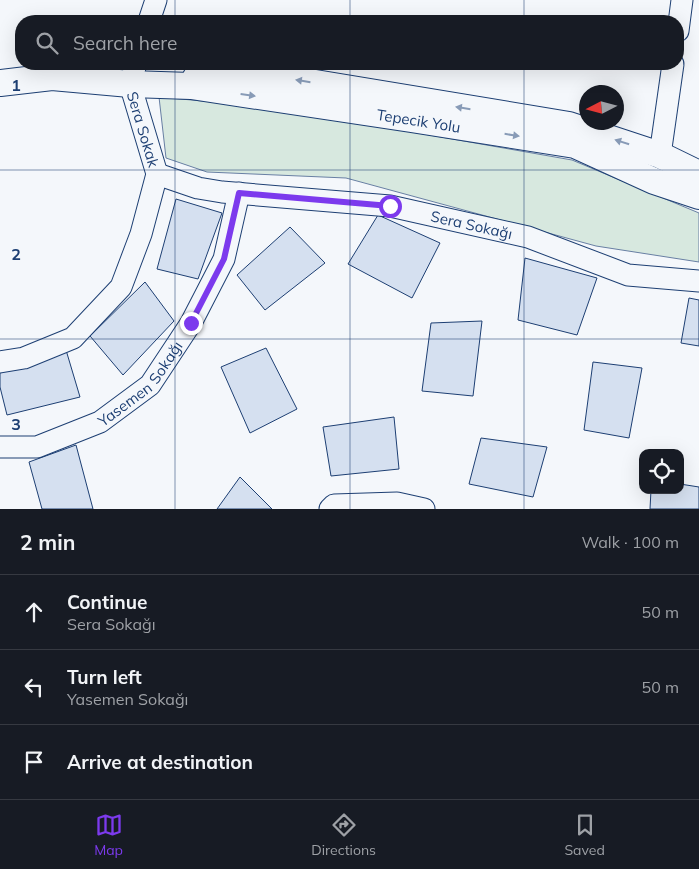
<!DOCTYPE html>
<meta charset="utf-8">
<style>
:root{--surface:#171b24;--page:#242831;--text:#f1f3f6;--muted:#9ea1a6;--line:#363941;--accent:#7c3aed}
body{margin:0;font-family:Mulish,sans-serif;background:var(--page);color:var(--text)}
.controls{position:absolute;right:15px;bottom:15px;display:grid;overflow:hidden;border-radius:10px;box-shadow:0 5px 20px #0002}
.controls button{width:45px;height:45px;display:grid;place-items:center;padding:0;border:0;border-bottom:1px solid var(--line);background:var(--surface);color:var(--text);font:25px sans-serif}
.compass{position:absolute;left:579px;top:85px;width:45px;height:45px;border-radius:50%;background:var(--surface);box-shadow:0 5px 20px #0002;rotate:264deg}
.stop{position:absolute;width:15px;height:15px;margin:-11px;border:4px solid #7c3aed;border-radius:50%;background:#fff}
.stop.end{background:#7c3aed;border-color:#fff;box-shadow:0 1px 5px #0008}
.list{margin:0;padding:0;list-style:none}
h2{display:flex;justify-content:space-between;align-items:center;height:65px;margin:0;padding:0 20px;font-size:21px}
h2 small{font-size:16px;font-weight:400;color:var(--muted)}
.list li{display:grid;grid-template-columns:32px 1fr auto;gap:15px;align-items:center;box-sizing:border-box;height:75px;padding:0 20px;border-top:1px solid var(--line)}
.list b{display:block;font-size:19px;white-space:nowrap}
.list p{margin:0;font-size:16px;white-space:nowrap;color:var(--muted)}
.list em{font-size:16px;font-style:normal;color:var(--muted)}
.icon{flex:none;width:28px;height:28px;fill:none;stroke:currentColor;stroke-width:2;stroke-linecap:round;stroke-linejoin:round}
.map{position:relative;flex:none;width:699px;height:509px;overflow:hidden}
.search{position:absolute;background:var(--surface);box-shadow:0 5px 20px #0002;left:15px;right:15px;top:15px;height:55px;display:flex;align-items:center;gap:12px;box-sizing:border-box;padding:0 18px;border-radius:20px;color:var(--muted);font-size:19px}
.sheet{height:290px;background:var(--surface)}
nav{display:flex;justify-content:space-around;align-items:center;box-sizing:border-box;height:70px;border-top:1px solid var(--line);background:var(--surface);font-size:14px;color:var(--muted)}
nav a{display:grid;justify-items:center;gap:2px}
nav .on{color:var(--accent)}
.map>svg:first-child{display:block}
</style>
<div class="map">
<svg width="699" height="509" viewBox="0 0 699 509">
<rect width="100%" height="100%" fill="#f4f7fb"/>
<path fill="#d7e8df" stroke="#687fa3" d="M 159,97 L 235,104 L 401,130 L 572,160 L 699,213 L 699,262 L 596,246 L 346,178 L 207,172 L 166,158 Z"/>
<path fill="#d5e0f0" stroke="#1d3f73" d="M 176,199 L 222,213 L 198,279 L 157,269 Z
M 378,215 L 440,243 L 412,298 L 348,264 Z
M 290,227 L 325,263 L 265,310 L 237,275 Z
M 525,258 L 597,278 L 577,335 L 518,320 Z
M 145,282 L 174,321 L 123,375 L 90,336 Z
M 689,298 L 699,300 L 699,346 L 681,343 Z
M 482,321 L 473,396 L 422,391 L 431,323 Z
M 266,348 L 297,409 L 250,433 L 221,367 Z
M 66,350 L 80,397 L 7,415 L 0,387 L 0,372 Z
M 593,362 L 642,368 L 629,438 L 584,430 Z
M 394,417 L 399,469 L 331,476 L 323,427 Z
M 481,438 L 547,447 L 533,497 L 469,484 Z
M 76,445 L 93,509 L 42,509 L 29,462 Z
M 240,477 L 272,509 L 217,509 Z
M 680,484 L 699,487 L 699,509 L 650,509 L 651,490 L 680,490 Z"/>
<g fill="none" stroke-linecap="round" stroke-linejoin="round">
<defs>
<g id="minor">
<path d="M 149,21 L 156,0"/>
<path d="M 678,31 L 682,0"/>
<path id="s1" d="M 136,64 L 130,84 L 157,174"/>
<path d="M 660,155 L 673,64"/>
<path id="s2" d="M 157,174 L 198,188 L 222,192 L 390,206 L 528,237 L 628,275 L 699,281"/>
<path d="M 0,362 L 24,358 L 73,338 L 121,287 L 141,234 L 157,174"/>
<path id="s3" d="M 0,447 L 37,447 L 100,422 L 150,385 L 191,323 L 224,259 L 239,193"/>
<path d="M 330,509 L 334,505 L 397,503 L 424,509"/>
</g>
<g id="major">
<path d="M 196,77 L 248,72 L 569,125 L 660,155 L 699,174"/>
<path id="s4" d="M 0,83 L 52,77 L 130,84 L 191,86 L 411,119 L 575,145 L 654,181 L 699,196"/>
</g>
</defs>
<use href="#minor" stroke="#1d3f73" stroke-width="23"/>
<use href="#major" stroke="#1d3f73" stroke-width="28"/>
<use href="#minor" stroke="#f4f7fb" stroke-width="21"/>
<use href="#major" stroke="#f4f7fb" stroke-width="26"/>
</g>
<defs><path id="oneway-solid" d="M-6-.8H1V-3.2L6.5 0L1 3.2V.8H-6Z" transform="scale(1.25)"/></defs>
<g fill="#889bb7">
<use href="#oneway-solid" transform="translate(303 81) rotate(-171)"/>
<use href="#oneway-solid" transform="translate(248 95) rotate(8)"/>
<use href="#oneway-solid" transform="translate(463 108) rotate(-171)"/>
<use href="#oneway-solid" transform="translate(512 135) rotate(9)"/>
<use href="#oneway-solid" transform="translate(622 142) rotate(-162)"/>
</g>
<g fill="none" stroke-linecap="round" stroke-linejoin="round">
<path stroke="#7c3aed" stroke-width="6" d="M 191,323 L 224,259 L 239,193 L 390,206"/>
</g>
<path fill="none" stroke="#1d3f73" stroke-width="1" stroke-opacity="0.55" d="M 175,0 L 175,21M 350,0 L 350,21M 524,0 L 524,21M 175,64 L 175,509M 350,64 L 350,509M 524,64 L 524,509M 0,170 L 699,170M 0,339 L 699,339"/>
<g text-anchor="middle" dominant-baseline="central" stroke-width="4" stroke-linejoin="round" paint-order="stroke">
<g font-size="15" fill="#1d3f73" stroke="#f4f7fb">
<text stroke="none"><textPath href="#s4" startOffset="422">Tepecik Yolu</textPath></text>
<text stroke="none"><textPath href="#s1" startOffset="68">Sera Sokak</textPath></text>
<text stroke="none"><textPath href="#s2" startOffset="320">Sera Sokağı</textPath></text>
<text stroke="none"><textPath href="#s3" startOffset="161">Yasemen Sokağı</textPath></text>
</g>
</g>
<g font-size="16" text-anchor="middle" font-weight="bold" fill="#1d3f73" stroke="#f4f7fb" stroke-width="4" stroke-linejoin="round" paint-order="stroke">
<text x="16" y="91">1</text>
<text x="16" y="260">2</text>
<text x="16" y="430">3</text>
</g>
</svg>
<div class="controls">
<button><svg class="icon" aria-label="locate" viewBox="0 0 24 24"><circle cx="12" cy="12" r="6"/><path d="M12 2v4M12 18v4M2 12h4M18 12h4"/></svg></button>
</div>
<svg class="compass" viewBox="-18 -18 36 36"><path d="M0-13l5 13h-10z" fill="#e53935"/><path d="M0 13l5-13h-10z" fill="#9ea1a6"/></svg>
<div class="stop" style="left:390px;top:206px"></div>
<div class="stop end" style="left:191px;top:323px"></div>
<div class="search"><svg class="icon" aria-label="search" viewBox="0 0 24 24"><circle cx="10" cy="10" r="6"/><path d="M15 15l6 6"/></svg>Search here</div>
</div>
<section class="sheet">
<h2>2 min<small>Walk · 100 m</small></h2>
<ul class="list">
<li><svg class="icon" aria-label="ahead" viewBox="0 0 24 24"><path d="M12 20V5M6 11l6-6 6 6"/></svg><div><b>Continue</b><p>Sera Sokağı</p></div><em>50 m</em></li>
<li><svg class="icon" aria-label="left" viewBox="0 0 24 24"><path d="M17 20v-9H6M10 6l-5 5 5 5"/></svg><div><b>Turn left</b><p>Yasemen Sokağı</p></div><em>50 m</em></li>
<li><svg class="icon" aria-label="arrive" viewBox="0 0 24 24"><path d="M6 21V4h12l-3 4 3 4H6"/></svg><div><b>Arrive at destination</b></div></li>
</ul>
</section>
<nav>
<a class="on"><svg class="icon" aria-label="map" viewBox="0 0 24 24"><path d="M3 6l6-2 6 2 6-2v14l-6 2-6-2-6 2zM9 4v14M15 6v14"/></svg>Map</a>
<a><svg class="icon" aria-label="directions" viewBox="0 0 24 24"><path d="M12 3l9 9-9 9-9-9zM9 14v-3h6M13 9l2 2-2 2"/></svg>Directions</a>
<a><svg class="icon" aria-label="saved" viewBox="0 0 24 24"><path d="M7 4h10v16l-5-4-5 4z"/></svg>Saved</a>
</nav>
